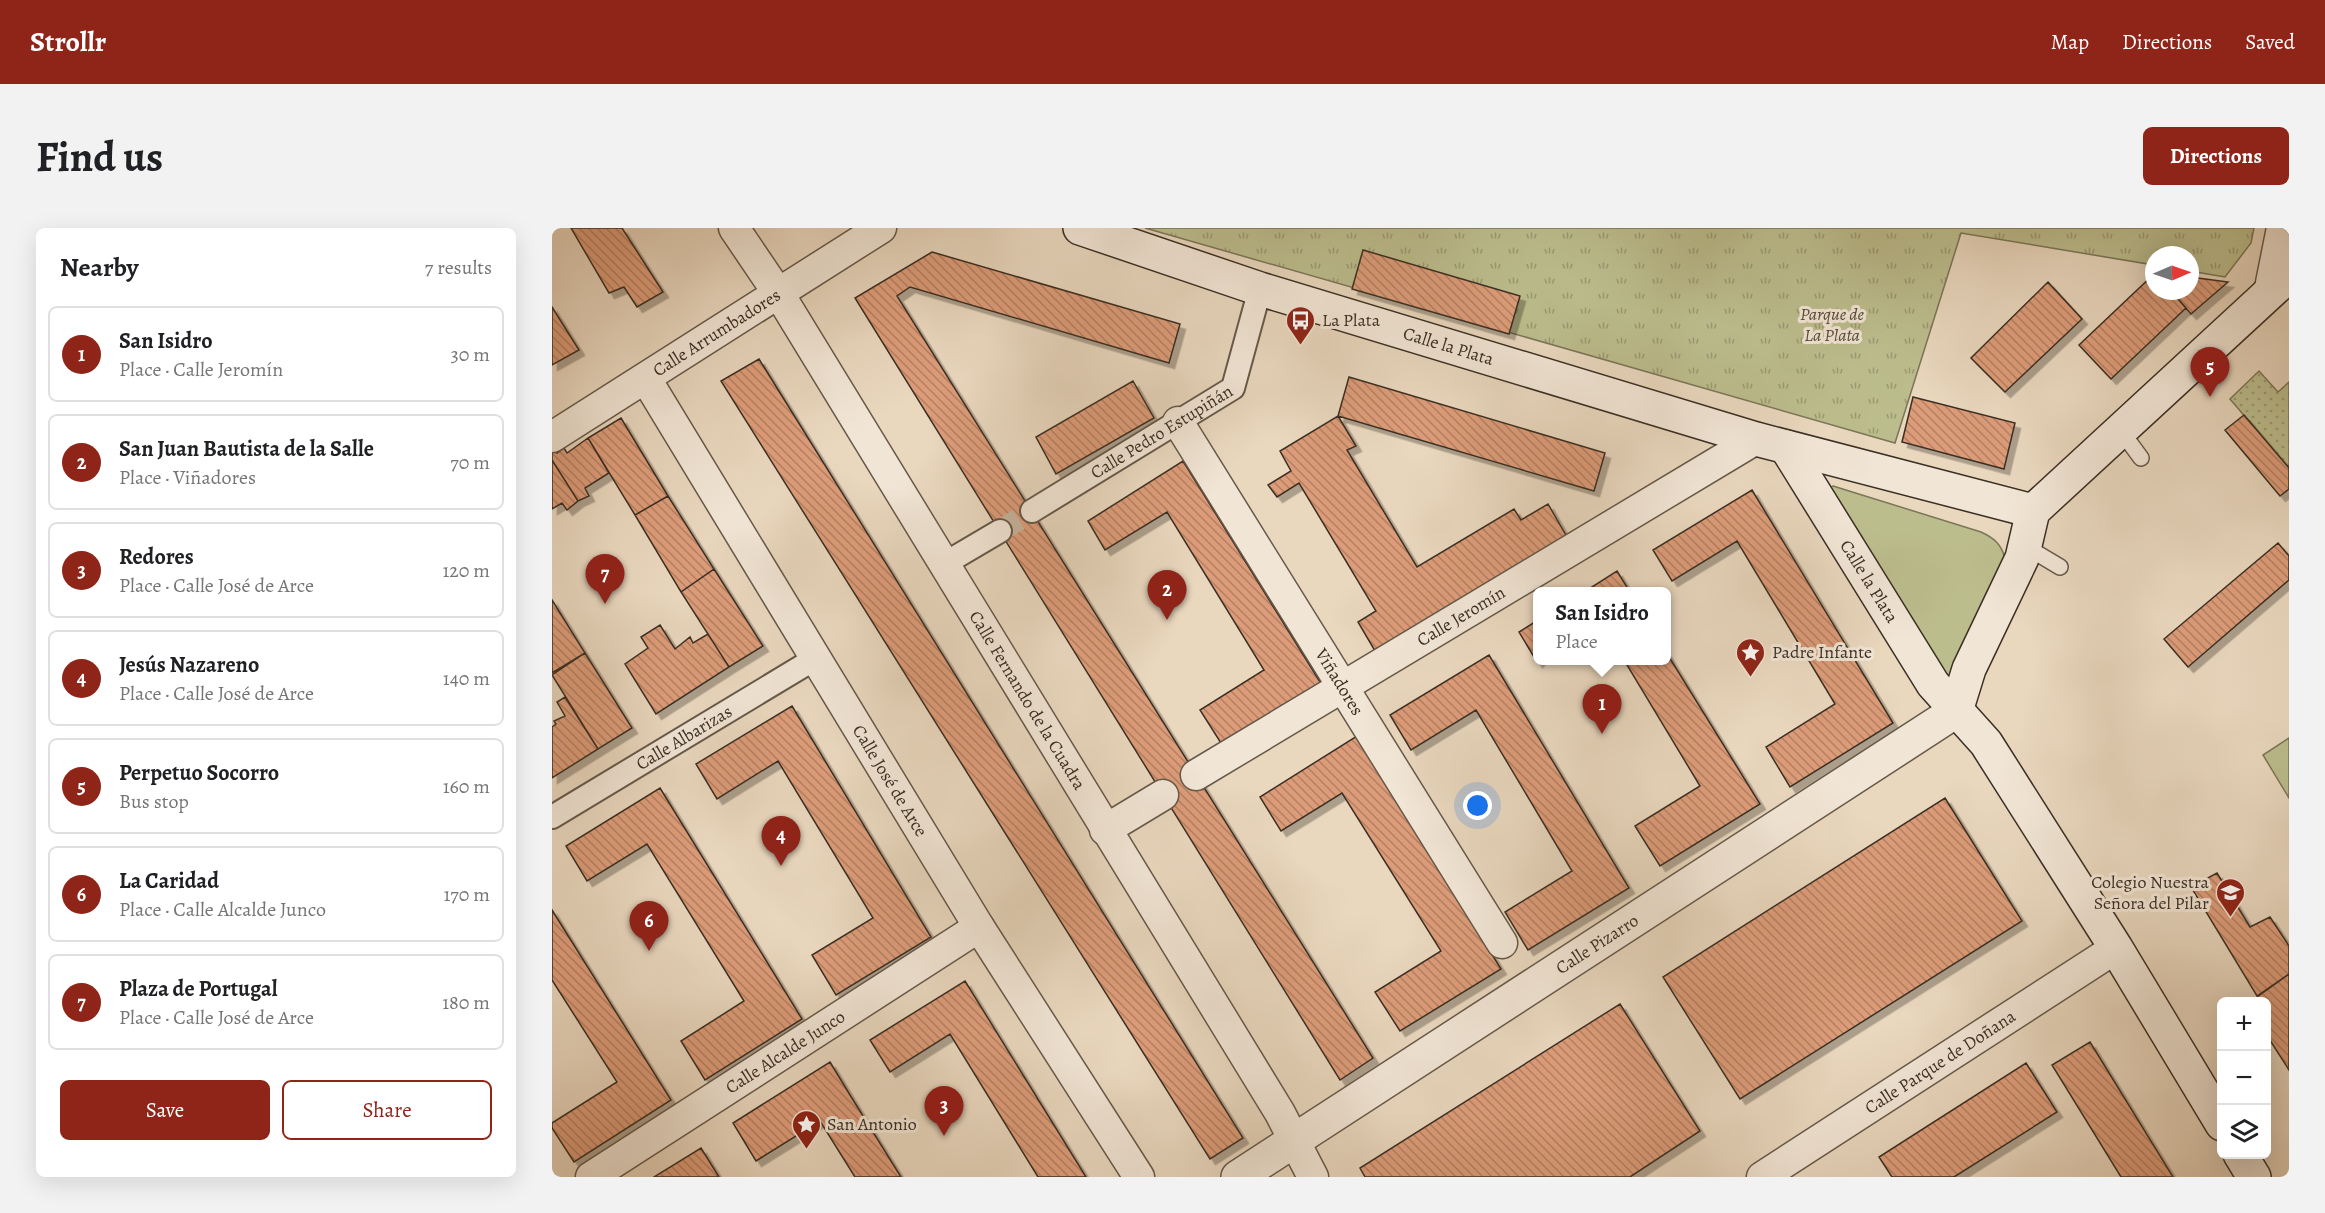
<!DOCTYPE html>
<meta charset="utf-8">
<style>
:root{--surface:#fff;--page:#f2f2f2;--text:#202124;--muted:#757577;--line:#e0e0e0;--accent:#8f2418}
body{margin:0;font-family:Alegreya,serif;background:var(--page);color:var(--text)}
.controls{position:absolute;right:18px;bottom:18px;display:grid;overflow:hidden;border-radius:9px;box-shadow:0 6px 24px #0002}
.controls button{width:54px;height:54px;display:grid;place-items:center;padding:0;border:0;border-bottom:2px solid var(--line);background:var(--surface);color:var(--text);font:30px sans-serif}
.compass{position:absolute;left:1593px;top:18px;width:54px;height:54px;border-radius:50%;background:var(--surface);box-shadow:0 6px 24px #0002;rotate:88deg}
.you{position:absolute;left:926px;top:578px;width:21px;height:21px;margin:-15px;border:4px solid #fff;border-radius:50%;background:#1a73e8;box-shadow:0 0 0 9px #1a73e833}
.badge{display:grid;place-items:center;width:39px;height:39px;border-radius:50%;background:var(--accent);color:#fff;font-size:20px;font-weight:700}
.pin{position:absolute;translate:-50% -50px;filter:drop-shadow(0 2px 3px #0008)}
.pin::after{content:'';position:absolute;top:32px;width:21px;height:18px;background:inherit;clip-path:polygon(0 0,100% 0,50% 100%)}
.popup{position:absolute;left:981px;top:359px;width:138px;height:78px;box-sizing:border-box;display:grid;place-content:center;border-radius:9px;background:var(--surface);filter:drop-shadow(0 2px 4px #0005);font-size:20px;white-space:nowrap;color:var(--muted)}
.popup b{font-size:22px;color:var(--text)}
.popup::after{content:'';position:absolute;left:50%;top:100%;margin-left:-12px;border:12px solid transparent;border-top-color:var(--surface)}
.list{margin:0;padding:0;list-style:none}
h2{display:flex;justify-content:space-between;align-items:center;height:78px;margin:0;padding:0 24px;font-size:26px}
h2 small{font-size:20px;font-weight:400;color:var(--muted)}
.list li{display:grid;grid-template-columns:39px 1fr auto;gap:18px;align-items:center;box-sizing:border-box;height:96px;margin:0 12px 12px;padding:0 12px;border:2px solid var(--line);border-radius:9px}
.list b{display:block;font-size:22px;white-space:nowrap}
.list p{margin:0;font-size:20px;white-space:nowrap;color:var(--muted)}
.list em{font-size:20px;font-style:normal;color:var(--muted)}
.actions{display:flex;gap:12px;padding:18px 24px}
.actions a{flex:1;padding:14px 0;border:2px solid var(--accent);border-radius:9px;text-align:center;font-size:21px;color:var(--accent)}
.actions .main{background:var(--accent);color:#fff}
.icon{flex:none;width:33px;height:33px;fill:none;stroke:currentColor;stroke-width:2;stroke-linecap:round;stroke-linejoin:round}
.map{position:relative;flex:none;width:1737px;height:949px;overflow:hidden;border-radius:9px}
header{display:flex;align-items:center;gap:36px;box-sizing:border-box;height:84px;padding:0 30px;background:var(--accent);color:#fff}
header strong{font-size:28px}
nav{display:flex;gap:33px;margin-inline-start:auto;font-size:21px}
.intro{display:flex;align-items:center;justify-content:space-between;box-sizing:border-box;height:144px;padding:0 36px}
h1{margin:0;font-size:42px}
.button{padding:15px 27px;border-radius:9px;background:var(--accent);color:#fff;font-size:21px;font-weight:700}
main{display:flex;gap:36px;padding:0 36px}
aside{flex:1;background:var(--surface);border-radius:9px;box-shadow:0 6px 24px #0002}
.map>svg:first-child{display:block}
</style>
<header>
<strong>Strollr</strong>
<nav><a>Map</a><a>Directions</a><a>Saved</a></nav>
</header>
<div class="intro"><h1>Find us</h1><a class="button">Directions</a></div>
<main>
<aside>
<h2>Nearby<small>7 results</small></h2>
<ul class="list">
<li><span class="badge">1</span><div><b>San Isidro</b><p>Place · Calle Jeromín</p></div><em>30 m</em></li>
<li><span class="badge">2</span><div><b>San Juan Bautista de la Salle</b><p>Place · Viñadores</p></div><em>70 m</em></li>
<li><span class="badge">3</span><div><b>Redores</b><p>Place · Calle José de Arce</p></div><em>120 m</em></li>
<li><span class="badge">4</span><div><b>Jesús Nazareno</b><p>Place · Calle José de Arce</p></div><em>140 m</em></li>
<li><span class="badge">5</span><div><b>Perpetuo Socorro</b><p>Bus stop</p></div><em>160 m</em></li>
<li><span class="badge">6</span><div><b>La Caridad</b><p>Place · Calle Alcalde Junco</p></div><em>170 m</em></li>
<li><span class="badge">7</span><div><b>Plaza de Portugal</b><p>Place · Calle José de Arce</p></div><em>180 m</em></li>
</ul>
<div class="actions"><a class="main">Save</a><a>Share</a></div>
</aside>
<div class="map">
<svg width="1737" height="949" viewBox="0 0 1737 949">
<defs>
<pattern id="grass-dots" width="8" height="8" patternUnits="userSpaceOnUse" patternTransform="scale(1.5)"><rect width="8" height="8" fill="#bcbd8d"/><path d="M2 2h.1M6 6h.1" fill="none" stroke="#9a9a73" stroke-width="1.8" stroke-linecap="round"/></pattern>
<pattern id="park-tufts" width="24" height="20" patternUnits="userSpaceOnUse" patternTransform="scale(1.5)"><rect width="24" height="20" fill="#bcbd8d"/><path d="M3 7l-1-3M5 7V3M7 7l1-3M15 17l-1-3M17 17v-4M19 17l1-3" fill="none" stroke="#9a9a73"/></pattern>
<pattern id="building-back-hatch" width="6" height="6" patternUnits="userSpaceOnUse" patternTransform="scale(1.5)"><rect width="6" height="6" fill="#dd9c79"/><path d="M-1 5l2 2M0 0l6 6M5-1l2 2" fill="none" stroke="#b48063"/></pattern>
<filter id="shadow"><feDropShadow dx="5.5" dy="5.5" stdDeviation="0" flood-color="#0004"/></filter>
</defs>
<rect width="100%" height="100%" fill="#e9d7be"/>
<filter id="stains"><feTurbulence type="fractalNoise" baseFrequency=".00333" numOctaves="4"/><feColorMatrix values="0 0 0 0 .2 0 0 0 0 .09 0 0 0 0 .02 0 0 0 .5 -.17"/></filter>
<radialGradient id="worn" r=".72"><stop offset=".6" stop-color="#630" stop-opacity="0"/><stop offset="1" stop-color="#630" stop-opacity=".3"/></radialGradient>
<path fill="url(#grass-dots)" stroke="#7b7658" stroke-width="1.5" d="M 1707,143 L 1726,164 L 1737,154 L 1737,240 L 1678,171 Z"/>
<path fill="url(#park-tufts)" stroke="#7b7658" stroke-width="1.5" d="M 593,0 L 1702,0 L 1699,15 L 1673,49 L 1638,43 L 1638,27 L 1602,27 L 1602,37 L 1409,5 L 1343,215 Z"/>
<path fill="#bcbd8d" stroke="#7b7658" stroke-width="1.5" d="M 1281,258 L 1429,304 C 1442,310 1449,316 1453,330 L 1396,450 L 1278,260 Z
M 1737,510 L 1737,570 L 1711,527 Z"/>
<path fill="url(#building-back-hatch)" stroke="#3a2f24" stroke-width="1.5" filter="url(#shadow)" d="M 19,0 L 70,0 L 111,64 L 85,79 L 72,59 L 57,65 Z
M 811,22 L 968,68 L 957,106 L 800,61 Z
M 380,24 L 628,96 L 617,135 L 358,59 L 345,68 L 821,830 L 788,852 L 303,70 Z
M 1602,46 L 1602,63 L 1619,63 L 1634,80 L 1559,151 L 1527,117 Z
M 1638,49 L 1676,54 L 1639,86 L 1619,63 L 1638,63 Z
M 1496,54 L 1530,91 L 1453,164 L 1419,130 Z
M 0,79 L 27,122 L 0,137 Z
M 207,131 L 691,910 L 658,931 L 169,153 Z
M 797,149 L 1053,225 L 1042,263 L 786,188 Z
M 581,153 L 602,190 L 504,246 L 484,209 Z
M 1361,169 L 1463,195 L 1452,241 L 1350,214 Z
M 1692,187 L 1737,240 L 1737,261 L 1728,268 L 1673,202 Z
M 786,188 L 804,218 L 795,222 L 865,339 L 962,281 L 969,292 L 996,276 L 1015,309 L 823,423 L 806,394 L 824,383 L 747,255 L 725,269 L 716,257 L 739,243 L 728,223 Z
M 69,190 L 116,268 L 83,287 L 36,210 Z
M 36,210 L 57,245 L 33,260 L 37,268 L 26,273 L 0,232 L 0,221 L 5,225 L 12,220 L 15,225 Z
M 0,232 L 26,273 L 15,282 L 10,275 L 0,281 Z
M 631,233 L 773,462 L 674,523 L 648,482 L 712,442 L 615,284 L 553,322 L 536,293 Z
M 1200,262 L 1341,495 L 1238,559 L 1214,519 L 1283,476 L 1185,313 L 1120,353 L 1101,322 Z
M 116,268 L 162,341 L 129,364 L 83,287 Z
M 1726,315 L 1737,328 L 1737,352 L 1636,439 L 1612,411 Z
M 162,341 L 211,418 L 177,439 L 129,364 Z
M 1065,343 L 1078,364 L 1032,364 Z
M 0,372 L 33,425 L 0,445 Z
M 986,392 L 987,432 L 985,434 L 967,404 Z
M 108,397 L 123,421 L 138,409 L 141,415 L 156,406 L 177,439 L 104,486 L 73,436 L 96,420 L 89,409 Z
M 1114,424 L 1208,576 L 1108,638 L 1083,598 L 1148,558 L 1072,432 L 1114,432 Z
M 33,425 L 80,500 L 46,521 L 0,447 Z
M 937,427 L 1077,660 L 976,722 L 953,684 L 1020,643 L 924,482 L 859,522 L 838,487 Z
M 13,469 L 46,521 L 0,550 L 0,499 L 4,496 L 2,493 L 13,488 L 5,474 Z
M 240,478 L 379,709 L 284,767 L 260,727 L 321,690 L 226,533 L 165,571 L 144,536 Z
M 805,508 L 949,741 L 848,803 L 823,764 L 889,723 L 790,565 L 729,603 L 708,569 Z
M 108,560 L 250,791 L 153,852 L 129,813 L 192,773 L 95,616 L 35,653 L 14,618 Z
M 1393,570 L 1470,693 L 1188,871 L 1111,749 Z
M 1665,645 L 1698,699 L 1718,689 L 1737,718 L 1737,746 L 1705,768 L 1639,659 Z
M 0,682 L 119,872 L 22,934 L 0,900 L 0,895 L 65,854 L 0,752 Z
M 1737,746 L 1737,842 L 1714,806 L 1714,774 L 1698,774 Z
M 413,753 L 534,949 L 486,949 L 398,806 L 338,844 L 318,812 Z
M 1068,776 L 1148,903 L 1078,949 L 813,949 L 808,940 Z
M 1538,814 L 1621,949 L 1569,949 L 1500,837 Z
M 278,834 L 298,867 L 349,949 L 303,949 L 268,893 L 204,933 L 181,895 Z
M 1474,835 L 1505,884 L 1402,949 L 1340,949 L 1327,929 Z
M 149,920 L 167,949 L 102,949 Z"/>
<g fill="none" stroke-linecap="round" stroke-linejoin="round">
<path stroke="#c6b59f" stroke-width="22" stroke-dasharray="22 11" stroke-linecap="butt" d="M 448,303 L 480,283"/>
<defs>
<path id="service" d="M 1567,200 L 1589,230
M 1473,318 L 1508,339"/>
<g id="pedestrian">
<path id="s1" d="M 480,283 L 681,160 L 708,61"/>
<path d="M 392,336 L 448,303"/>
<path id="s2" d="M 0,589 L 264,430"/>
</g>
<g id="minor">
<path id="s3" d="M 182,0 L 232,74 L 728,885 L 761,949"/>
<path d="M 1717,65 L 1730,0"/>
<path id="s4" d="M 94,151 L 427,699 L 587,949"/>
<path id="s5" d="M 626,194 L 950,715"/>
<path id="s6" d="M 0,209 L 329,0"/>
<path id="s7" d="M 644,547 L 1204,211"/>
<path d="M 553,602 L 611,567"/>
<path id="s8" d="M 39,949 L 427,699"/>
<path id="s9" d="M 1210,949 L 1564,720"/>
</g>
<g id="tertiary">
<path id="s10" d="M 686,949 L 1404,483"/>
</g>
<g id="secondary">
<path id="s11" d="M 528,0 L 708,61 L 1204,211 L 1481,283"/>
<path id="s12" d="M 1234,219 L 1381,456 L 1434,515 L 1564,720 L 1670,896"/>
<path d="M 1404,483 L 1417,441 L 1470,330 L 1481,283 L 1737,47"/>
<path d="M 1688,926 L 1702,949"/>
</g>
</defs>
<use href="#service" stroke="#66594a" stroke-width="18"/>
<use href="#pedestrian" stroke="#66594a" stroke-width="26"/>
<use href="#minor" stroke="#66594a" stroke-width="33"/>
<use href="#tertiary" stroke="#66594a" stroke-width="36"/>
<use href="#secondary" stroke="#3a2f24" stroke-width="36"/>
<use href="#service" stroke="#f1e5d5" stroke-width="15"/>
<use href="#pedestrian" stroke="#f1e5d5" stroke-width="22"/>
<use href="#minor" stroke="#f1e5d5" stroke-width="30"/>
<use href="#tertiary" stroke="#f1e5d5" stroke-width="33"/>
<use href="#secondary" stroke="#f1e5d5" stroke-width="33"/>
</g>
<defs>
<symbol id="bus-pin" viewBox="-11 -11 22 30"><path d="M0 17L-7.5 6A9.5 9.5 0 1 1 7.5 6Z" fill="#8f2418" stroke="#f1e5d5"/><path d="M-5-6H5V4H4V6H2V4H-2V6H-4V4H-5ZM-3.5-4V0h7V-4ZM-3.5 1.2v1.5H-2V1.2ZM2 1.2v1.5H3.5V1.2Z" fill="#fff"/></symbol>
<symbol id="sight-pin" viewBox="-11 -11 22 30"><path d="M0 17L-7.5 6A9.5 9.5 0 1 1 7.5 6Z" fill="#8f2418" stroke="#f1e5d5"/><path d="M0-6L1.8-2.2L6-1.7L2.9 1.2L3.7 5.4L0 3.3L-3.7 5.4L-2.9 1.2L-6-1.7L-1.8-2.2Z" fill="#fff"/></symbol>
<symbol id="school-pin" viewBox="-11 -11 22 30"><path d="M0 17L-7.5 6A9.5 9.5 0 1 1 7.5 6Z" fill="#8f2418" stroke="#f1e5d5"/><path d="M0-5L7-2L0 1L-7-2ZM-4 1L0 2.5L4 1V4Q0 6-4 4Z" fill="#fff"/></symbol>
</defs>
<g fill-rule="evenodd">
<use href="#bus-pin" x="732" y="76" width="33" height="45"/>
<use href="#sight-pin" x="1182" y="408" width="33" height="45"/>
<use href="#school-pin" x="1662" y="648" width="33" height="45"/>
<use href="#sight-pin" x="238" y="880" width="33" height="45"/>
</g>
<g text-anchor="middle" dominant-baseline="central" stroke-width="6" stroke-linejoin="round" paint-order="stroke">
<g font-size="18" font-style="italic" fill="#544b39" stroke="#f1e5d5">
<text x="1280" y="86">Parque de<tspan x="1280" dy="21">La Plata</tspan></text>
</g>
<g font-size="18" fill="#3a2f24" stroke="#f1e5d5" text-anchor="start">
<text x="770" y="92">La Plata</text>
<text x="1220" y="424">Padre Infante</text>
<text x="1657" y="654" text-anchor="end">Colegio Nuestra<tspan x="1657" dy="21">Señora del Pilar</tspan></text>
<text x="275" y="896">San Antonio</text>
</g>
<g font-size="18" fill="#3a2f24" stroke="#f1e5d5">
<text stroke="none"><textPath href="#s6" startOffset="195">Calle Arrumbadores</textPath></text>
<text stroke="none"><textPath href="#s11" startOffset="387">Calle la Plata</textPath></text>
<text stroke="none"><textPath href="#s1" startOffset="152">Calle Pedro Estupiñán</textPath></text>
<text stroke="none"><textPath href="#s12" startOffset="158">Calle la Plata</textPath></text>
<text stroke="none"><textPath href="#s7" startOffset="309">Calle Jeromín</textPath></text>
<text stroke="none"><textPath href="#s5" startOffset="306">Viñadores</textPath></text>
<text stroke="none"><textPath href="#s3" startOffset="556">Calle Fernando de la Cuadra</textPath></text>
<text stroke="none"><textPath href="#s2" startOffset="154">Calle Albarizas</textPath></text>
<text stroke="none"><textPath href="#s4" startOffset="470">Calle José de Arce</textPath></text>
<text stroke="none"><textPath href="#s10" startOffset="428">Calle Pizarro</textPath></text>
<text stroke="none"><textPath href="#s8" startOffset="231">Calle Alcalde Junco</textPath></text>
<text stroke="none"><textPath href="#s9" startOffset="212">Calle Parque de Doñana</textPath></text>
</g>
</g>
<rect width="100%" height="100%" filter="url(#stains)"/>
<rect width="100%" height="100%" fill="url(#worn)"/>
</svg>
<div class="controls">
<button>+</button>
<button>−</button>
<button><svg class="icon" aria-label="layers" viewBox="0 0 24 24"><path d="M12 4l9 5-9 5-9-5zM3 14l9 5 9-5"/></svg></button>
</div>
<svg class="compass" viewBox="-18 -18 36 36"><path d="M0-13l5 13h-10z" fill="#e53935"/><path d="M0 13l5-13h-10z" fill="#757577"/></svg>
<div class="you"></div>
<div class="pin badge" style="left:1050px;top:506px">1</div>
<div class="popup"><b>San Isidro</b>Place</div>
<div class="pin badge" style="left:615px;top:392px">2</div>
<div class="pin badge" style="left:392px;top:908px">3</div>
<div class="pin badge" style="left:229px;top:638px">4</div>
<div class="pin badge" style="left:1658px;top:169px">5</div>
<div class="pin badge" style="left:97px;top:723px">6</div>
<div class="pin badge" style="left:53px;top:376px">7</div>
</div>
</main>
